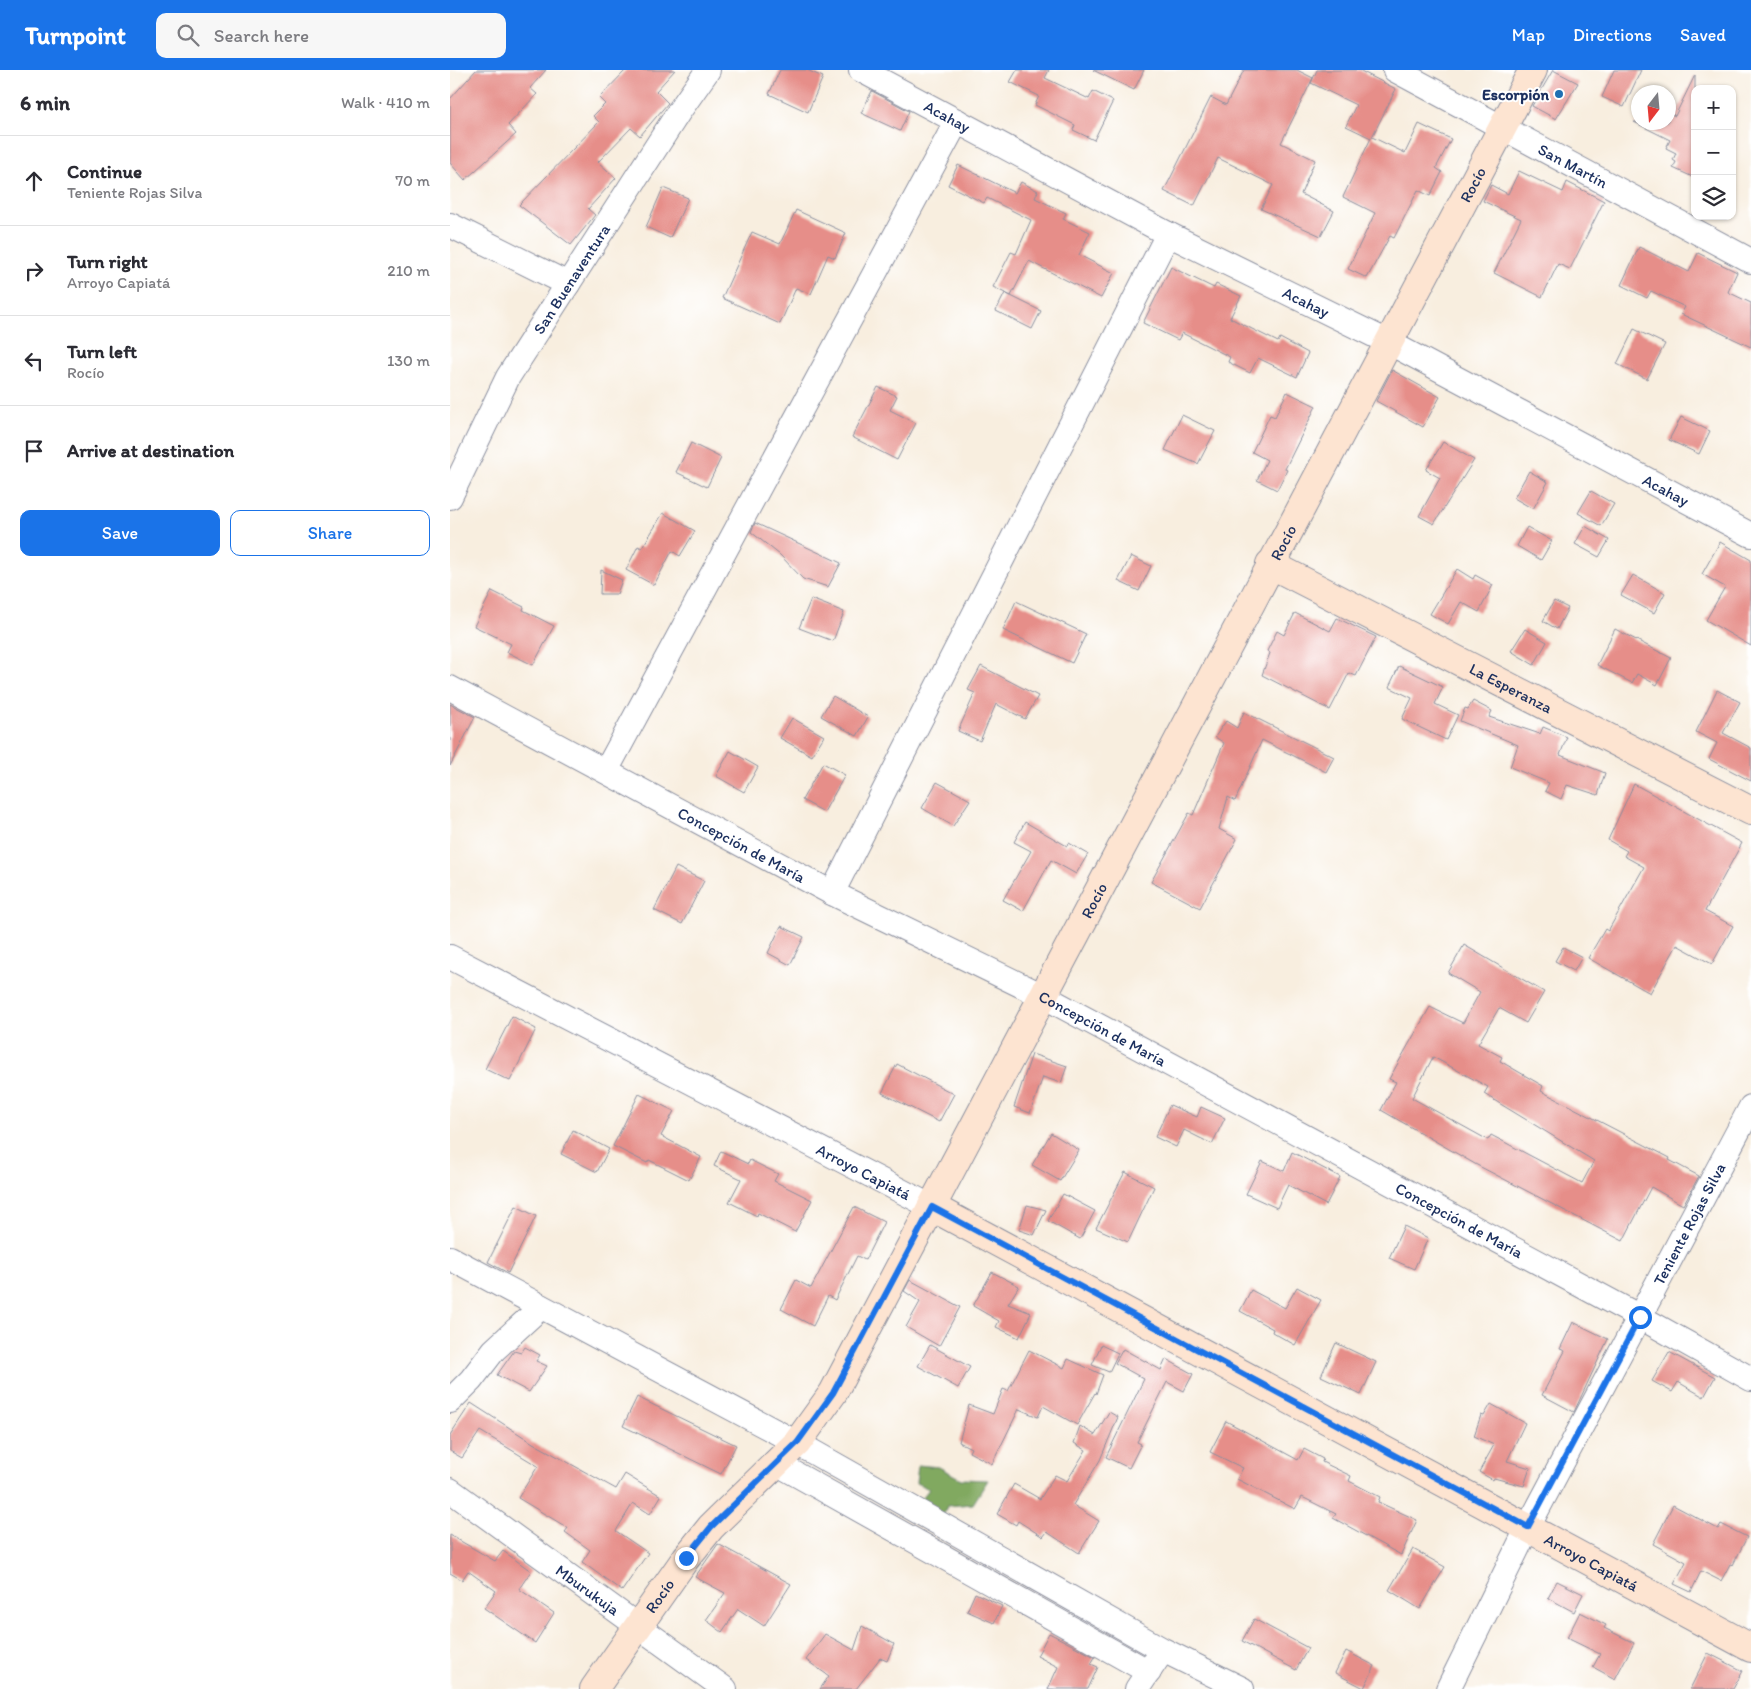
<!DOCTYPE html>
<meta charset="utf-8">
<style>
:root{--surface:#fff;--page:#f7f7f7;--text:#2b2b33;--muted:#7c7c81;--line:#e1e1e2;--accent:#1a73e8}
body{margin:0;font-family:Itim,sans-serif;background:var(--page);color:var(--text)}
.controls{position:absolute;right:15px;top:15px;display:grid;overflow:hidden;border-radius:10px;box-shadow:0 1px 4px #0004}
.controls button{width:45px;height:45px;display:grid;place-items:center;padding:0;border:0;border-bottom:1px solid var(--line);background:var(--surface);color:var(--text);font:25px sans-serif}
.compass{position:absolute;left:1181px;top:15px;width:45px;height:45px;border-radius:50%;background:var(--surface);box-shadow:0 1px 4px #0004;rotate:196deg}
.stop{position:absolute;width:15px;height:15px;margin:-11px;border:4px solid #1a73e8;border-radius:50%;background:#fff}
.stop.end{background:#1a73e8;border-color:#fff;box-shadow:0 1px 5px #0008}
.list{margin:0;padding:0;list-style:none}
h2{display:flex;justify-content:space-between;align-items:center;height:65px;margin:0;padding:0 20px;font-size:21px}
h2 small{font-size:16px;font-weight:400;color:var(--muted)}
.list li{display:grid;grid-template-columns:32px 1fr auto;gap:15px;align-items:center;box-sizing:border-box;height:90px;padding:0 20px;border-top:1px solid var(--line)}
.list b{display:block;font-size:19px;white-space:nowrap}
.list p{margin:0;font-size:16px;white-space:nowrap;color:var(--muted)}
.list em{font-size:16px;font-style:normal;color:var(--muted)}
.actions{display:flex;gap:10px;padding:15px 20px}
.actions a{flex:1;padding:11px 0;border:1px solid var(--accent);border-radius:10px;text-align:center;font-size:18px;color:var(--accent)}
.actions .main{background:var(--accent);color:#fff}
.icon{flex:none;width:28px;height:28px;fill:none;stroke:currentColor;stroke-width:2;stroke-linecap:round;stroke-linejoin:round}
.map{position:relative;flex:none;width:1301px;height:1619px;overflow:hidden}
header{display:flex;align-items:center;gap:30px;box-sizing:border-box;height:70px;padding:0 25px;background:var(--accent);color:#fff}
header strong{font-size:24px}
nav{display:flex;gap:28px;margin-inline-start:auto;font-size:18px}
.search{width:350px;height:45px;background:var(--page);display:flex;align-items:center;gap:12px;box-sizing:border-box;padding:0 18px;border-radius:10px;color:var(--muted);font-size:19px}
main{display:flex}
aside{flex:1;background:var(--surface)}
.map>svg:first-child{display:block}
</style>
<header>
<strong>Turnpoint</strong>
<div class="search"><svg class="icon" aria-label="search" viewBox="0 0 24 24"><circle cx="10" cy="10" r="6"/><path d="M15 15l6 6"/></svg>Search here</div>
<nav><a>Map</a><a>Directions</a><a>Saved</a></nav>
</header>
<main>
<aside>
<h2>6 min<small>Walk · 410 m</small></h2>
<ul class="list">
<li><svg class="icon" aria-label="ahead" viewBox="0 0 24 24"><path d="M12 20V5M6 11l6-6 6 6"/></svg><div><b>Continue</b><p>Teniente Rojas Silva</p></div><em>70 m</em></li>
<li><svg class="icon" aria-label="right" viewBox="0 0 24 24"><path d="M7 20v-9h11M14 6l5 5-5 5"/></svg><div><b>Turn right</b><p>Arroyo Capiatá</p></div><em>210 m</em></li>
<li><svg class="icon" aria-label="left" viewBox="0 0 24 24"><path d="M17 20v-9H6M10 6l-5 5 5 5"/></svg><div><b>Turn left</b><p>Rocío</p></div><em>130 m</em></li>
<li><svg class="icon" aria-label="arrive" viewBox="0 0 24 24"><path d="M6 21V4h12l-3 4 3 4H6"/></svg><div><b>Arrive at destination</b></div></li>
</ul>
<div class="actions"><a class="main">Save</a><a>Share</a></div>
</aside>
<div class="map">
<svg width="1301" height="1619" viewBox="0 0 1301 1619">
<rect width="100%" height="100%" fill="#fff"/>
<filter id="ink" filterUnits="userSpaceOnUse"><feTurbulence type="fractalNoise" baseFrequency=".02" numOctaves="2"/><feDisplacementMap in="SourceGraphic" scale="10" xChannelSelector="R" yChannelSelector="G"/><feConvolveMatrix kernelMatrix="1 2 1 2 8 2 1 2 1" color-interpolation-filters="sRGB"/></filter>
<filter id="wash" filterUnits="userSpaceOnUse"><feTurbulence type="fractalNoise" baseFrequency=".0096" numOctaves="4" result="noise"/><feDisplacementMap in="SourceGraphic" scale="20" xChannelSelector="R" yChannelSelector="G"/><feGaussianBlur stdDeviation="1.12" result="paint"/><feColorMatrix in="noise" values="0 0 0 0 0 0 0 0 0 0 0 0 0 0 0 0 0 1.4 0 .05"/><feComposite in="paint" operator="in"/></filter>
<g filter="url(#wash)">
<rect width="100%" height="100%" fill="#f8eedf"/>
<path fill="#81a960" stroke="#4e6c5f" d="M 468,1395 L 489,1397 L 511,1409 L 538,1410 L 523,1434 L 497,1436 L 486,1464 L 462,1441 L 479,1419 L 466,1413 Z"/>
<g id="blocks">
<path fill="#e68e89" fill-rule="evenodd" d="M 26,0 L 96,0 L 80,18 L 87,24 L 58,55 L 66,64 L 15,110 L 0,93 L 0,29 Z
M 176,0 L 225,0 L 206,21 L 218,33 L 190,66 L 181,58 L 148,92 L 166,108 L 138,139 L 145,145 L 121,175 L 69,135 L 149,52 L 143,46 L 155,34 L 149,28 Z
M 330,0 L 357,0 L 373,7 L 358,42 L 319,24 Z
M 567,0 L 599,0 L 595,8 L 639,29 L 643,21 L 663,31 L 644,70 L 623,60 L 625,55 L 585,35 L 589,26 L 560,12 Z
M 643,0 L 694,0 L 684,20 Z
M 794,0 L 847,0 L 863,8 L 831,73 L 865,90 L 851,124 L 884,141 L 871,166 L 811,139 L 823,115 L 768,88 L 744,136 L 714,121 L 761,27 L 776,35 Z
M 867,0 L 909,0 L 946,19 L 922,67 L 955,83 L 969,54 L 1001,69 L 986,98 L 992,102 L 980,126 L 968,120 L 944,168 L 940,166 L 917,208 L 898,199 L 925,143 L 893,127 L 921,68 L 896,56 L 906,35 L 861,13 Z
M 1103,0 L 1128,13 L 1106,49 L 1082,36 Z
M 1164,0 L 1191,0 L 1174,37 L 1152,27 Z
M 1245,5 L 1245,108 L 1223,98 L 1226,92 L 1223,90 L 1226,83 L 1216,78 L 1220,70 L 1184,52 L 1218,52 L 1218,42 L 1225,46 Z
M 422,21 L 459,41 L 450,61 L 411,43 Z
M 508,95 L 565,123 L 571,112 L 588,121 L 585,128 L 616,143 L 613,149 L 640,162 L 629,185 L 664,203 L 651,228 L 579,191 L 561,226 L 543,217 L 561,182 L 566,184 L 581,150 L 537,128 L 534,133 L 498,115 Z
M 1069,101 L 1113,122 L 1117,112 L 1154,131 L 1120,199 L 1108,194 L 1092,227 L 1044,203 L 1071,149 L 1033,131 L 1041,115 L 1058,124 Z
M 213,118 L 238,128 L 220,168 L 196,157 Z
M 346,140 L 396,163 L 385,188 L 378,185 L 361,224 L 346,218 L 330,254 L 272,228 L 302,162 L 330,174 Z
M 1189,177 L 1239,202 L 1248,183 L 1287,202 L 1278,222 L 1301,233 L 1301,277 L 1231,244 L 1235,237 L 1201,221 L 1197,228 L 1171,215 Z
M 721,197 L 764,218 L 766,214 L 791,226 L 780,248 L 828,272 L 830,268 L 858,283 L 847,307 L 808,288 L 800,303 L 778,292 L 780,287 L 732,263 L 728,270 L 693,253 Z
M 555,223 L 591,241 L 582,259 L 546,241 Z
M 1184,259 L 1215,274 L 1197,309 L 1167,294 Z
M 942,300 L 990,327 L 973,357 L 926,331 Z
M 428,317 L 447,326 L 440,340 L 466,353 L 447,390 L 402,367 Z
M 837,322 L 866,336 L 835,399 L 837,400 L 827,420 L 807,410 L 817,390 L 802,382 L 820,345 L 825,347 Z
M 732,345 L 765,361 L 748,394 L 715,380 Z
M 1231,347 L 1260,361 L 1249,384 L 1219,370 Z
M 993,372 L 1024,390 L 984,454 L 969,446 L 990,408 L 976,400 Z
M 241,373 L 271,388 L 257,417 L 226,402 Z
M 1079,401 L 1098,412 L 1083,439 L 1064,428 Z
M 1141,421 L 1164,434 L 1151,456 L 1128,443 Z
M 213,443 L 245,461 L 230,486 L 222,481 L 204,515 L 176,500 L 188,476 L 192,478 Z
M 305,453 L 391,493 L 378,517 L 353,509 L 330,485 L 301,462 Z
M 1135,456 L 1159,470 L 1149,487 L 1125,474 Z
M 1077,457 L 1102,471 L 1091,490 L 1067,476 Z
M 1270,472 L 1301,490 L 1301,576 L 1256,550 L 1275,517 L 1252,504 Z
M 681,486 L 701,496 L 689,521 L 668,511 Z
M 1007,499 L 1023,509 L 1025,505 L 1043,515 L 1029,542 L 1011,532 L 998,554 L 980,544 Z
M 151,500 L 172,510 L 167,524 L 150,524 Z
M 1183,505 L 1215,523 L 1204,543 L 1171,525 Z
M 42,521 L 74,537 L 73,540 L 104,556 L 83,595 L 57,582 L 61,574 L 24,556 Z
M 361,529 L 394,542 L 383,571 L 349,558 Z
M 566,531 L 636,564 L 622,593 L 553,560 Z
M 1104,531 L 1118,538 L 1107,559 L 1093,551 Z
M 845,543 L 880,561 L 887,548 L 926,567 L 906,606 L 899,603 L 880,640 L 812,605 L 820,583 L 817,581 L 827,561 L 834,565 Z
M 1075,559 L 1097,572 L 1084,595 L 1061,581 Z
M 1165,559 L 1221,588 L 1207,615 L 1187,604 L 1182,613 L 1147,595 Z
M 531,596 L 588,626 L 575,649 L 546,634 L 530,671 L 508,661 L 525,623 L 518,620 Z
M 949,596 L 993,617 L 985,634 L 1008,645 L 996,670 L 952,649 L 962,628 L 939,617 Z
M 1267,620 L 1290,632 L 1273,663 L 1301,678 L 1301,711 L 1259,689 L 1267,673 L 1246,662 Z
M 383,626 L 418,647 L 407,666 L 371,646 Z
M 1023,631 L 1042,641 L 1039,647 L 1090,664 L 1093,657 L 1117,667 L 1110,685 L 1155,703 L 1148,725 L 1117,715 L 1111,729 L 1095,721 L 1099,713 L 1060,697 L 1068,675 L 1010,651 L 1015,638 L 1018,639 Z
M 0,634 L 25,647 L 0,696 Z
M 794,642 L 884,687 L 876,702 L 812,670 L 785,731 L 778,727 L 769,759 L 787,769 L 750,838 L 701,812 L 739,743 L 743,745 L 774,673 L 765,667 L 776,651 L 787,658 Z
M 342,648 L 374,666 L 362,686 L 330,668 Z
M 280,681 L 308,697 L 294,722 L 266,706 Z
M 373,693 L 395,705 L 374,742 L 352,730 Z
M 487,712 L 520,730 L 503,756 L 472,738 Z
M 1184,714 L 1292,773 L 1255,841 L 1283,856 L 1262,894 L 1227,875 L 1200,923 L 1138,888 L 1155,859 L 1158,861 L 1194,797 L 1174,786 L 1177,781 L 1158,770 Z
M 575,752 L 617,776 L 619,773 L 638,784 L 626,804 L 601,790 L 573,841 L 553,830 L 581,781 L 564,772 Z
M 226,797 L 254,811 L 232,854 L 204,840 Z
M 331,856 L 354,867 L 340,895 L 318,883 Z
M 1014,875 L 1094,922 L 1076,953 L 1049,938 L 1028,974 L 1052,987 L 1050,991 L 1093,1016 L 1091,1021 L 1220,1088 L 1219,1090 L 1249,1106 L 1233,1135 L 1201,1117 L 1173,1171 L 1025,1094 L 931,1040 L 946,1012 L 939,1009 L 980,937 L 1013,953 L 1030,922 L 998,903 ZM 983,987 L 1038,1017 L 1034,1024 L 1144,1091 L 1132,1113 L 1041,1065 L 1038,1070 L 962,1028 Z
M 1113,877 L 1132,887 L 1124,901 L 1105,891 Z
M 62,946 L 86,959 L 60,1011 L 35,999 Z
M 582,984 L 617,996 L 611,1013 L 593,1007 L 580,1043 L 564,1037 Z
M 447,994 L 504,1024 L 489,1052 L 432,1023 Z
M 189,1024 L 224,1041 L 211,1066 L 251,1087 L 239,1110 L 199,1090 L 197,1093 L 163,1076 Z
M 720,1035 L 747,1047 L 751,1037 L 775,1048 L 762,1074 L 734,1060 L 726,1077 L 705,1067 Z
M 123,1060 L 159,1079 L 147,1102 L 111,1084 Z
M 601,1063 L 629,1080 L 610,1111 L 582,1095 Z
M 271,1081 L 298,1094 L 300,1090 L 328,1104 L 324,1111 L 362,1130 L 345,1162 L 308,1143 L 307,1146 L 279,1132 L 291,1109 L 264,1096 Z
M 842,1082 L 890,1107 L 876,1135 L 838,1115 L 827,1138 L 796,1124 L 812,1091 L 834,1101 Z
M 675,1102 L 704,1117 L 678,1172 L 646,1158 Z
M 613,1124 L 645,1141 L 630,1169 L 598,1151 Z
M 577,1135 L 596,1140 L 584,1165 L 569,1160 Z
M 66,1136 L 86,1146 L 58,1203 L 38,1192 Z
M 404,1137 L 434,1152 L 415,1190 L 407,1186 L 385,1230 L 378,1226 L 363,1256 L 331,1239 L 346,1210 L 361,1218 Z
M 954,1156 L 978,1168 L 964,1199 L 939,1188 Z
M 542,1202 L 569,1216 L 558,1234 L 581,1243 L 569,1268 L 546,1257 L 549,1251 L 523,1236 Z
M 460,1210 L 510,1237 L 489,1276 L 456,1257 L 470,1232 L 454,1221 Z
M 847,1217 L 871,1230 L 845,1275 L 822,1262 L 823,1259 L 790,1241 L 801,1220 L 835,1238 Z
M 1123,1252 L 1158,1269 L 1124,1342 L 1092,1325 L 1115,1281 L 1110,1279 Z
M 886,1273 L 926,1292 L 911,1325 L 871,1306 Z
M 480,1275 L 520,1297 L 508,1318 L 468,1296 Z
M 651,1275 L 668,1283 L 659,1302 L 642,1295 Z
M 75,1277 L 90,1285 L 86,1291 L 97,1296 L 79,1322 L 47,1305 L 64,1281 L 71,1283 Z
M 673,1279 L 711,1300 L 716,1289 L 743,1304 L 734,1321 L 717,1312 L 687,1372 L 691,1374 L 679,1398 L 656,1387 L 694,1309 L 665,1293 Z
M 579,1280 L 614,1298 L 618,1289 L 653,1305 L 646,1324 L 645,1323 L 627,1355 L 593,1336 L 588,1347 L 569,1339 L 542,1394 L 519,1382 L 521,1378 L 509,1372 L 519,1335 L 543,1344 L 553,1319 L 558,1321 Z
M 1219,1282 L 1265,1307 L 1254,1327 L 1228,1312 L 1222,1322 L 1202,1311 Z
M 187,1327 L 286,1375 L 271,1404 L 173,1356 Z
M 21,1333 L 83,1373 L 166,1419 L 175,1404 L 211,1426 L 200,1444 L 183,1433 L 166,1461 L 198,1483 L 172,1521 L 132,1492 L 140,1480 L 115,1462 L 118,1458 L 68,1428 L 88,1396 L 30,1361 L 12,1388 L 0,1381 L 0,1365 Z
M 1041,1334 L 1075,1353 L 1057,1391 L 1080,1398 L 1074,1416 L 1044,1408 L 1043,1410 L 1029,1402 L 1044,1375 L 1024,1366 L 1031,1345 L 1034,1346 Z
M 659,1342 L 668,1347 L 650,1390 L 623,1435 L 649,1451 L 629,1483 L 597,1462 L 593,1467 L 568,1451 L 566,1455 L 547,1444 L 564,1414 L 590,1429 L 605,1405 L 617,1411 L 636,1380 L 624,1373 L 630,1356 L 645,1365 Z
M 776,1351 L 848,1390 L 854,1379 L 873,1389 L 872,1392 L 901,1406 L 899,1411 L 930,1427 L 928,1432 L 967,1450 L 951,1485 L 883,1448 L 886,1444 L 852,1427 L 845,1439 L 787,1409 L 793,1398 L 760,1382 Z
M 1223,1435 L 1268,1459 L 1271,1454 L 1297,1467 L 1283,1495 L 1280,1494 L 1271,1511 L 1251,1501 L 1241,1522 L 1224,1514 L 1236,1492 L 1203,1474 Z
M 0,1465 L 45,1491 L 53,1481 L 81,1501 L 69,1519 L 104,1543 L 85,1573 L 34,1538 L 46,1521 L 18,1501 L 12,1510 L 0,1503 Z
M 268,1474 L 341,1514 L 314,1556 L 288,1539 L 272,1562 L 256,1550 L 275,1523 L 245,1507 Z
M 963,1479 L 995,1497 L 970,1539 L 939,1520 Z
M 1107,1511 L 1133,1524 L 1124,1542 L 1098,1528 Z
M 525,1523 L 552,1536 L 544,1553 L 517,1541 Z
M 1130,1542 L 1156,1555 L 1154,1558 L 1184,1573 L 1165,1609 L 1143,1597 L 1150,1584 L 1117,1568 Z
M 804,1549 L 858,1578 L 846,1600 L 792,1571 Z
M 412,1556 L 444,1574 L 437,1591 L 430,1588 L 406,1619 L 370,1619 L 379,1606 L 356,1590 L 375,1564 L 404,1580 Z
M 599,1563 L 645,1587 L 641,1594 L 648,1597 L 638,1619 L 598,1619 L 608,1597 L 587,1586 Z
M 896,1581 L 925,1596 L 914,1618 L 885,1603 Z
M 1258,1583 L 1293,1601 L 1283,1619 L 1240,1619 Z"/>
</g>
</g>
<g filter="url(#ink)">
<use href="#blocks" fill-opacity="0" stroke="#8a8e9e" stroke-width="1"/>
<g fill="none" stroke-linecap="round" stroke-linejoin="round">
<defs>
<g id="street">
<path id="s1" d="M 411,0 L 718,164 L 940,273 L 1301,465"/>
<path id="s2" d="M 945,0 L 1301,191"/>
<path d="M 0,155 L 118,214"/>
<path id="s3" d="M 0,427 L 58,307 L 230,40 L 258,0"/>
<path id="s4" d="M 0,618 L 382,823 L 593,926 L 1190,1247 L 1301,1309"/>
<path d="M 156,701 L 507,51"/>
<path d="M 382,823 L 718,164"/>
<path id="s5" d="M 0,887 L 482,1137"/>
<path d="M 0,1188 L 347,1373 L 713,1580 L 792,1619"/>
<path d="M 0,1331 L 21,1310 L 44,1280 L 91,1237"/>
<path d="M 326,1393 L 699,1602"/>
<path id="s6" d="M 0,1420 L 275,1619"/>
<path d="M 687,1619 L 707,1589"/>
<path id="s7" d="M 998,1619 L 1078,1457 L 1301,1037"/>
</g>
<g id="secondary">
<path id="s8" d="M 820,494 L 1301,741"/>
<path id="s9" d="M 482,1137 L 1301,1578"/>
<path id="s10" d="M 144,1619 L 236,1488 L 261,1457 L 347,1373 L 383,1323 L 1083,0"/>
</g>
</defs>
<use href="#street" stroke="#8a8e9e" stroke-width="26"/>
<use href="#secondary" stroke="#8a8e9e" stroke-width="30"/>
<use href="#street" stroke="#fff" stroke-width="24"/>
<use href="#secondary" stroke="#fde4d1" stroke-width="28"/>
</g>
</g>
<g fill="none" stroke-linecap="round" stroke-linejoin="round" filter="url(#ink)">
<path stroke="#1a73e8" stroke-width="6" d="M 236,1488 L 261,1457 L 347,1373 L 383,1323 L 482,1137 L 1078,1457 L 1190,1247"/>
</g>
<circle fill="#1f6fb2" stroke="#fff" stroke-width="2" cx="1109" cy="24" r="5"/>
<g text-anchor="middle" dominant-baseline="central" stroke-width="4" stroke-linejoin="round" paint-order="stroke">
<g font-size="16" font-weight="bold" fill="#1b2f5e" stroke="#fff" text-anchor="end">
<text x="1099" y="24">Escorpión</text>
</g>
<g font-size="16" fill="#1b2f5e" stroke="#fff">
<text stroke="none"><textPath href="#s1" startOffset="98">Acahay</textPath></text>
<text stroke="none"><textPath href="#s2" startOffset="202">San Martín</textPath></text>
<text stroke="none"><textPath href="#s10" startOffset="1749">Rocío</textPath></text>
<text stroke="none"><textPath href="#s3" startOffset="250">San Buenaventura</textPath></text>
<text stroke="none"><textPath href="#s1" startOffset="502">Acahay</textPath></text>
<text stroke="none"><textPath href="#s1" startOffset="908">Acahay</textPath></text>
<text stroke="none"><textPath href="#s10" startOffset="1344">Rocío</textPath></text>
<text stroke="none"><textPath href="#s8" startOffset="271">La Esperanza</textPath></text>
<text stroke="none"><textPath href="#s4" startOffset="331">Concepción de María</textPath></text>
<text stroke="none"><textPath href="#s10" startOffset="939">Rocío</textPath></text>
<text stroke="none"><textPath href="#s4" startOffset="736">Concepción de María</textPath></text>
<text stroke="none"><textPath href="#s5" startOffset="466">Arroyo Capiatá</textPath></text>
<text stroke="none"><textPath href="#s4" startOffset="1141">Concepción de María</textPath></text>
<text stroke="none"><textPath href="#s7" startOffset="524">Teniente Rojas Silva</textPath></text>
<text stroke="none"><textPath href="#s9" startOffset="749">Arroyo Capiatá</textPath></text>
<text stroke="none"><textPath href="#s6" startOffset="170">Mburukuja</textPath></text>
<text stroke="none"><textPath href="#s10" startOffset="114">Rocío</textPath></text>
</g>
</g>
</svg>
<div class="controls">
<button>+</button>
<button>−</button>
<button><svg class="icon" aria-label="layers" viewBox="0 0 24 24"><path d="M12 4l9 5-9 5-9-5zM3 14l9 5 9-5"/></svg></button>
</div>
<svg class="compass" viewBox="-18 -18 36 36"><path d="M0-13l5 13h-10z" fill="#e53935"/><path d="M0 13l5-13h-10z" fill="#7c7c81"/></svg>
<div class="stop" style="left:1190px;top:1247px"></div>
<div class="stop end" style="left:236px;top:1488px"></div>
</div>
</main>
